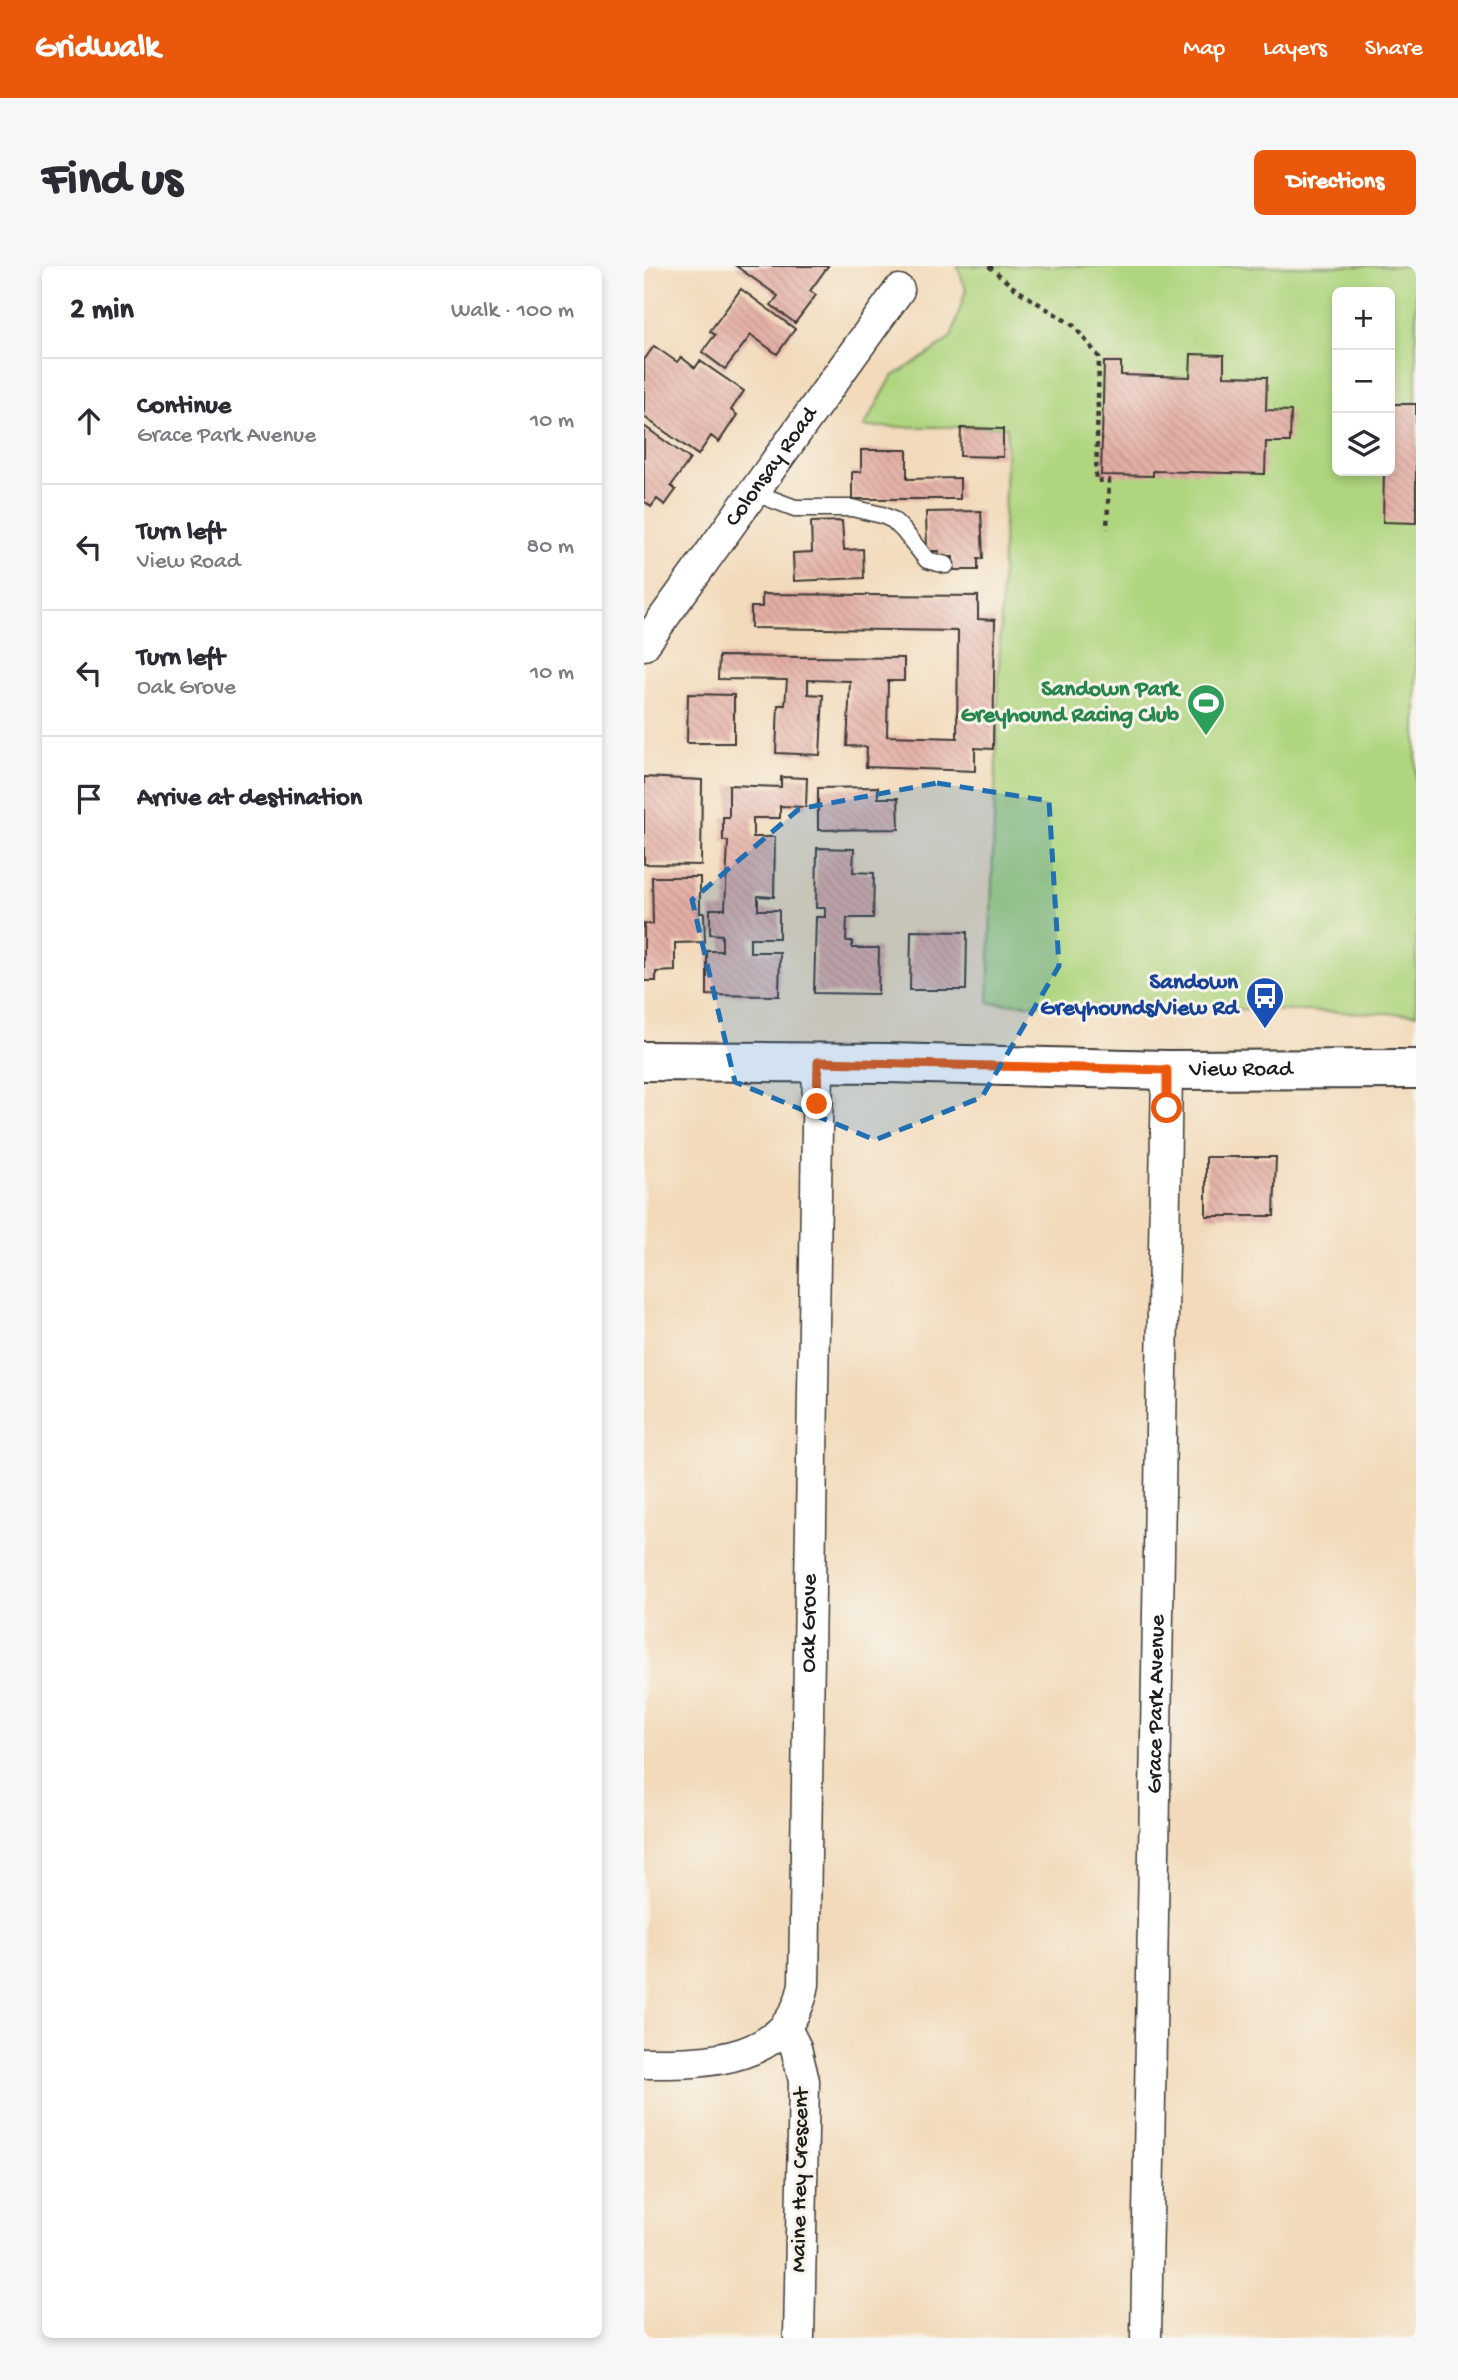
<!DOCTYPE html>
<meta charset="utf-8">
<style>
:root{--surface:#fff;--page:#f7f7f7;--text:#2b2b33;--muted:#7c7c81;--line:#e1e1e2;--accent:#ea580c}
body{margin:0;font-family:"Gochi Hand",sans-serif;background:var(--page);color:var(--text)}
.controls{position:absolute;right:21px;top:21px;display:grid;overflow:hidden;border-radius:10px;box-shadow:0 4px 10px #0003}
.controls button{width:63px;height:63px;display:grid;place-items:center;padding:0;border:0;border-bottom:2px solid var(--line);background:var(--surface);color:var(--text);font:35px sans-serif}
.stop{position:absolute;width:21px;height:21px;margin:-16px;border:5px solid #ea580c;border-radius:50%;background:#fff}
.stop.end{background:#ea580c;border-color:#fff;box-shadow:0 2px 7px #0008}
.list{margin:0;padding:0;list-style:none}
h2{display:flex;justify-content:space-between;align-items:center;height:91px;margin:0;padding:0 28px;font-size:30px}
h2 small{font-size:23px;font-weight:400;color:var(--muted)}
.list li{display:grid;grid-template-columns:46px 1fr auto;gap:21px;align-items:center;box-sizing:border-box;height:126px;padding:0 28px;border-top:2px solid var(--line)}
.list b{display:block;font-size:26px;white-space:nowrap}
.list p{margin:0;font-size:23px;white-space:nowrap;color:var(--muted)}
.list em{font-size:23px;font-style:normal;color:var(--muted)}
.icon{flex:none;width:38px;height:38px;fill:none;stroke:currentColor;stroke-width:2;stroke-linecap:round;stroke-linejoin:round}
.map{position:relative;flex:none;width:772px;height:2072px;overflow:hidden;border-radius:10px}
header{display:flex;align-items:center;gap:42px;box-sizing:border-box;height:98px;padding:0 35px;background:var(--accent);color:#fff}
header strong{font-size:33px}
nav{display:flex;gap:38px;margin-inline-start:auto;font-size:24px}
.intro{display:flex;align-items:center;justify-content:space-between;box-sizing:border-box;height:168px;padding:0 42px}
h1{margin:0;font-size:49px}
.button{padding:18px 32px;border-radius:10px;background:var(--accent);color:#fff;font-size:24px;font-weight:700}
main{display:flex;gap:42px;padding:0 42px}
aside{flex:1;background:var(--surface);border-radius:10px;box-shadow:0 4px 10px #0003}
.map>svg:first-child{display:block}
</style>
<header>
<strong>Gridwalk</strong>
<nav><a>Map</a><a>Layers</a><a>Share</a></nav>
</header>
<div class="intro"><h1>Find us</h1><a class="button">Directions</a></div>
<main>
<aside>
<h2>2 min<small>Walk · 100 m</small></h2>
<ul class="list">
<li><svg class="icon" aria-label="ahead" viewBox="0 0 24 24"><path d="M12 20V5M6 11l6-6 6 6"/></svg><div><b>Continue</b><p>Grace Park Avenue</p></div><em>10 m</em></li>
<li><svg class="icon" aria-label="left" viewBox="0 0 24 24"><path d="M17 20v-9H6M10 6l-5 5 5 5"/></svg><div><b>Turn left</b><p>View Road</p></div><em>80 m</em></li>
<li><svg class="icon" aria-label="left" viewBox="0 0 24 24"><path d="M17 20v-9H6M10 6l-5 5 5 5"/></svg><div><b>Turn left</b><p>Oak Grove</p></div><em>10 m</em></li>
<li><svg class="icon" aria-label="arrive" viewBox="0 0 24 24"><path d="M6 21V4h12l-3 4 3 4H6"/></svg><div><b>Arrive at destination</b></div></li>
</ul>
</aside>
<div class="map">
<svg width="772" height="2072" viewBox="0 0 772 2072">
<defs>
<pattern id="building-back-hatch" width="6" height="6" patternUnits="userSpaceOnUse" patternTransform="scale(1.75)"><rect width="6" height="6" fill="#e3aea5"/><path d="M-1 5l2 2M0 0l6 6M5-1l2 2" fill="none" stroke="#c2958d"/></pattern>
</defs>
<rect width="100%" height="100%" fill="#f7f3e8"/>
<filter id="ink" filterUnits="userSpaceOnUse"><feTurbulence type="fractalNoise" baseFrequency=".0143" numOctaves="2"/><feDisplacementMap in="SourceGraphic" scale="14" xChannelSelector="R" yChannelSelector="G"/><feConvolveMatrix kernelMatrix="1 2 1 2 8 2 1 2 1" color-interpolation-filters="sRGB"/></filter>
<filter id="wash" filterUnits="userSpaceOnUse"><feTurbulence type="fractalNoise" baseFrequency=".00686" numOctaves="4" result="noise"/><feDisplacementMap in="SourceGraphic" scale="28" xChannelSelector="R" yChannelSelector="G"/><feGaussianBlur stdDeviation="1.57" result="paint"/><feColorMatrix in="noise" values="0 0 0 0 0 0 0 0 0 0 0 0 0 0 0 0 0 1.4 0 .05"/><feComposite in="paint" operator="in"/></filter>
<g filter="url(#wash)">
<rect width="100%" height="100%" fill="#f2daba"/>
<path fill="#afd57f" stroke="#66784e" stroke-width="2" fill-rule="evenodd" d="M 313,0 L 772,0 L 772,748 L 344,737 L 363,161 L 220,161 L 248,111 L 295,81 L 308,70 L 322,23 ZM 693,26 L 746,26 L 746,205 L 693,205 Z"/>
<g id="blocks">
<path fill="url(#building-back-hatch)" d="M 92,0 L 184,0 L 166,25 L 172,29 L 151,57 L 127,39 L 134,30 Z
M 97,23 L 151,63 L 133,88 L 107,69 L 81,103 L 58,86 L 71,69 L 66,65 Z
M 10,80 L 33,96 L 37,91 L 51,102 L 56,95 L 100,125 L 87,144 L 93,149 L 75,176 L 67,170 L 54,189 L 0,151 L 0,94 Z
M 547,88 L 580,89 L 580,110 L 623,111 L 622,144 L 647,145 L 646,176 L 622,176 L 621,208 L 509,205 L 509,210 L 457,209 L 460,96 L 477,96 L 477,109 L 546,111 Z
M 746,138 L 772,138 L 772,257 L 739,256 L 740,205 L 746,205 Z
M 0,160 L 46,193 L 27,220 L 32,224 L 21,239 L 13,233 L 7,241 L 0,235 Z
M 317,162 L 359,163 L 359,191 L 316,190 Z
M 217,184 L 263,184 L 263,213 L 316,212 L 316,233 L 208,233 L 208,206 L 217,206 Z
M 337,245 L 339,293 L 334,293 L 334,304 L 309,304 L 309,291 L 295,291 L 295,285 L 283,285 L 282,246 Z
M 198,255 L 200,284 L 219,283 L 220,312 L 150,315 L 149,287 L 168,286 L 167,256 Z
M 118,328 L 334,330 L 334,353 L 351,354 L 349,483 L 331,482 L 331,505 L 222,501 L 223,481 L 203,480 L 206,415 L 164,414 L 164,428 L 179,429 L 176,489 L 132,487 L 134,439 L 141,439 L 143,414 L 74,413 L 75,390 L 260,392 L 260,415 L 244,415 L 243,470 L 313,472 L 314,365 L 107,362 L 107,341 L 118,341 Z
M 44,428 L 90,429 L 90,477 L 43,477 Z
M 0,511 L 58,514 L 57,599 L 0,598 Z
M 137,511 L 163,512 L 162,541 L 136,540 L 136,552 L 109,552 L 109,571 L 131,571 L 130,631 L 114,630 L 114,644 L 135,644 L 135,672 L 106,672 L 106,686 L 136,686 L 135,730 L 63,729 L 63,685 L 78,685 L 78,669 L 66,668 L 66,643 L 81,643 L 84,575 L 79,575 L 79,551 L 85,551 L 85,519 L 137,521 Z
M 234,521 L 234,532 L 254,532 L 255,563 L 174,564 L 174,522 Z
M 173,582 L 210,583 L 209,606 L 230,607 L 229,652 L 203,652 L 202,675 L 208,675 L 208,682 L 235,682 L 234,728 L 170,727 L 172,651 L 181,651 L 181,642 L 172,642 Z
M 8,611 L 56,611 L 56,647 L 60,647 L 61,676 L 31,677 L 31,705 L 12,706 L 12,715 L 0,715 L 0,658 L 9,658 Z
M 267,665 L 323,666 L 322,724 L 266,724 Z
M 562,891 L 632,891 L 630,950 L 562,950 Z"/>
</g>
</g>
<g filter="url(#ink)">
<use href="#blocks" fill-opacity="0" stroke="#3c3834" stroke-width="2"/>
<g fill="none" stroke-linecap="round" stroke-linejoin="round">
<defs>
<path id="lane" d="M 111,227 L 151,242 L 208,242 L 238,249 L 249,254 L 259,264 L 283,294 L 302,299"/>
<g id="street">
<path id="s1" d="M 0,379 L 255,24"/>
<path d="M 141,1760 L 152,1782 L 160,1815 L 155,2072"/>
<path id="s2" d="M 0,1797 C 62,1798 147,1796 160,1718 L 174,796"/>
<path id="s3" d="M 502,2072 L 523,804"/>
</g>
<g id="secondary">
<path id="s4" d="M 0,795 L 243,797 L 523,804 L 772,803"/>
</g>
</defs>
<use href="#lane" stroke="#3c3834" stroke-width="19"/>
<use href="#street" stroke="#3c3834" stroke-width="33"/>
<use href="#secondary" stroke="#3c3834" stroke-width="42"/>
<path stroke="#3c3834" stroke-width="4.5" stroke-dasharray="5 5" stroke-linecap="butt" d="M 345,0 L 370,22 L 430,60 L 455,91 L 452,215 L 465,214 L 463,263"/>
<use href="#lane" stroke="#fff" stroke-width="16"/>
<use href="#street" stroke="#fff" stroke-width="30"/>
<use href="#secondary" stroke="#fff" stroke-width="38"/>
</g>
</g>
<g fill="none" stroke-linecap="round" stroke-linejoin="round" filter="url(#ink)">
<path stroke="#ea580c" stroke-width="9" d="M 173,838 L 174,796 L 523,804 L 523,842"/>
</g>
<path fill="#1f6fb2" fill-opacity="0.2" stroke="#1f6fb2" stroke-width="5" stroke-dasharray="14 9" stroke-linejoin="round" d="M 293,517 L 405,535 L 415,700 L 338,831 L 231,874 L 91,816 L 48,634 L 155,543 Z"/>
<defs>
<symbol id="stadium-pin" viewBox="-11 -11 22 30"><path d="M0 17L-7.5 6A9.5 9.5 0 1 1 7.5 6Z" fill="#2e9e5b" stroke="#f7f3e8"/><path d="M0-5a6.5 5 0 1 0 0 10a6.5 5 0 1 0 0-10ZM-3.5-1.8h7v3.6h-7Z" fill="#fff"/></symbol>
<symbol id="bus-pin" viewBox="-11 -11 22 30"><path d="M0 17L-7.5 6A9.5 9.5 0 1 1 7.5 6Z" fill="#1a4fb4" stroke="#f7f3e8"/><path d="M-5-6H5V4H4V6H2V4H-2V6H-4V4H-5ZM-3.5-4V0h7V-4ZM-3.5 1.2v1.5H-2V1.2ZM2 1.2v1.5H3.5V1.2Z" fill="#fff"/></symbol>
</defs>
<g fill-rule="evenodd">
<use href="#stadium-pin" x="540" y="415" width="44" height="60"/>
<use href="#bus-pin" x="599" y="708" width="44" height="60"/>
</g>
<g text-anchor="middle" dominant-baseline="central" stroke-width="6" stroke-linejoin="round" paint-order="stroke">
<g font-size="23" fill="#1c1c1c" stroke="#f7f3e8">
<text stroke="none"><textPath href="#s1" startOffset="219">Colonsay Road</textPath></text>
<text stroke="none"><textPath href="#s4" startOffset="597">View Road</textPath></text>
<text stroke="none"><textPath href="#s2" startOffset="558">Oak Grove</textPath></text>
<text stroke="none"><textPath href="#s3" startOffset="634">Grace Park Avenue</textPath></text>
<text transform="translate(157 1914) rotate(-89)">Maine Hey Crescent</text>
</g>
<g font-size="23" font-weight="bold" fill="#27864d" stroke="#f7f3e8" text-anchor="end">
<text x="535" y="424">Sandown Park<tspan x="535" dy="26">Greyhound Racing Club</tspan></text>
</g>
<g font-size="23" font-weight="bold" fill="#164399" stroke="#f7f3e8" text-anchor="end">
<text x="594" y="717">Sandown<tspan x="594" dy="26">Greyhounds/View Rd</tspan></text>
</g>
</g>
</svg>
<div class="controls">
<button>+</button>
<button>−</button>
<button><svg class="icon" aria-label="layers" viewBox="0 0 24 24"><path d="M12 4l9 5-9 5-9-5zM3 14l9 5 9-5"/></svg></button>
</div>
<div class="stop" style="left:523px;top:842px"></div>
<div class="stop end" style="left:173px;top:838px"></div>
</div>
</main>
